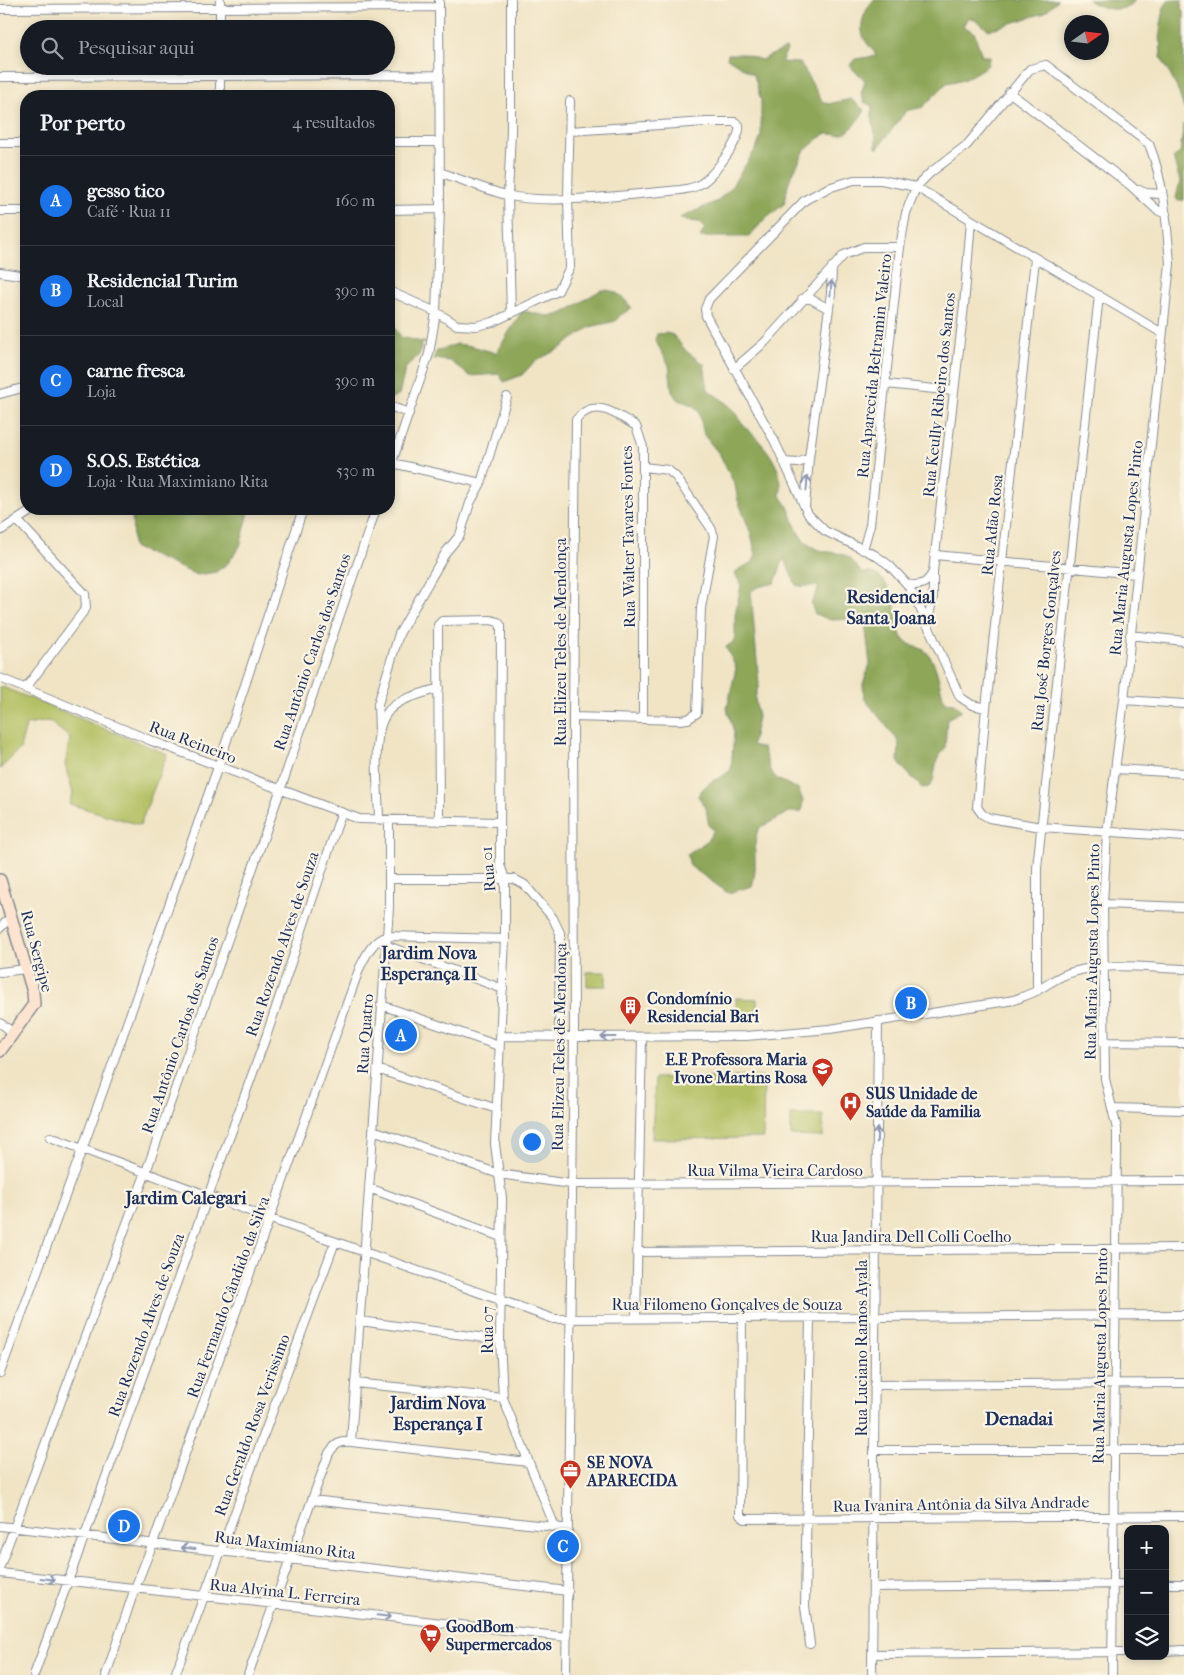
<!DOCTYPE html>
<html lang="pt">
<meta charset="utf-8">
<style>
:root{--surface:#171b24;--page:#20242c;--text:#f1f3f6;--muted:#9ea1a6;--line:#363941;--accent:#1a73e8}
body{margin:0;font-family:"IM FELL French Canon",serif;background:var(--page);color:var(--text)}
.controls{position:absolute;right:15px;bottom:15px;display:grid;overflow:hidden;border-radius:10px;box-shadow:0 2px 8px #0003}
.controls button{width:45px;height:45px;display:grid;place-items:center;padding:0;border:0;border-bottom:1px solid var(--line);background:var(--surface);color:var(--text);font:25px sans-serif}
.compass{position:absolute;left:1064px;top:15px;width:45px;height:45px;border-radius:50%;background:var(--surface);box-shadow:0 2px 8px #0003;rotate:76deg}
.you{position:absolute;left:531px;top:1141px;width:18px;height:18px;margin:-12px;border:4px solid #fff;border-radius:50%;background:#1a73e8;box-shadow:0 0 0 8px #1a73e833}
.badge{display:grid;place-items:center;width:32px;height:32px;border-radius:50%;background:var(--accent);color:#fff;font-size:16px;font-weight:700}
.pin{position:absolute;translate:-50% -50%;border:2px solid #fff;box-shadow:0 1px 5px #0006}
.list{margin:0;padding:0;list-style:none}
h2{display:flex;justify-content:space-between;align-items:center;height:65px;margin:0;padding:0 20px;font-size:21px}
h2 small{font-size:16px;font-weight:400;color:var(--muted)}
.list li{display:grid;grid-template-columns:32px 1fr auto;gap:15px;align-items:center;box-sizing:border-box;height:90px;padding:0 20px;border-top:1px solid var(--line)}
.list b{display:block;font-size:19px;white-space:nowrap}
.list p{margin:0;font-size:16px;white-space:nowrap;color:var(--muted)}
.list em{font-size:16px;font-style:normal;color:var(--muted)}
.icon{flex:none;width:28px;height:28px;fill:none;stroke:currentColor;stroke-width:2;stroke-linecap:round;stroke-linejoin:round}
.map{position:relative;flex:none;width:1184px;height:1675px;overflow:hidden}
.search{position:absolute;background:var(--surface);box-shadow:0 2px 8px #0003;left:20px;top:20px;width:375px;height:55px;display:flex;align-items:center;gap:12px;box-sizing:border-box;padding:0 18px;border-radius:28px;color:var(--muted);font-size:19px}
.panel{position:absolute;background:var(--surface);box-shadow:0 2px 8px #0003;left:20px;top:90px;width:375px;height:425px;border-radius:20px}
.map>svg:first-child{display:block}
</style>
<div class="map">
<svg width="1184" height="1675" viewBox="0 0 1184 1675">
<rect width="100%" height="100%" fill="#fcf5e5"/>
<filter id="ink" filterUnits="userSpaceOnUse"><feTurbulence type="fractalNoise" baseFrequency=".02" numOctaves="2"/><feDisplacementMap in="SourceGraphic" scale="10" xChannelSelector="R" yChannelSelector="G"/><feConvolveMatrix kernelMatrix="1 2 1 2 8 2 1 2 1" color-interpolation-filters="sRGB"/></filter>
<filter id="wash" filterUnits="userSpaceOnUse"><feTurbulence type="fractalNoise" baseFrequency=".0096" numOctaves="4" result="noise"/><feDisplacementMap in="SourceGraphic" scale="20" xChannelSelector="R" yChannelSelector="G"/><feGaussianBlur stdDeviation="1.12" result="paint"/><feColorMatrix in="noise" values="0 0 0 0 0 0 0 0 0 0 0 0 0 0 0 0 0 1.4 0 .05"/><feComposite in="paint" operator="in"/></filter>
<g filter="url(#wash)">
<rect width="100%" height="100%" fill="#f0e4c5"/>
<path fill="#b2c063" stroke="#667860" d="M 0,686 L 167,754 L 140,825 L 69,804 L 73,793 L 65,765 L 70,738 L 49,721 L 26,725 L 20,749 L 0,769 Z
M 587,972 L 606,972 L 606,986 L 587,986 Z
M 736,998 L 757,999 L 757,1014 L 736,1014 Z
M 764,1077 L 763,1138 L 652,1139 L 655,1078 Z
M 791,1115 L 823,1115 L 823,1137 L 791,1136 Z"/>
<path fill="#8da659" stroke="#546a5c" d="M 874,0 L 1058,0 L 1044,13 L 989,30 L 972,18 L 968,18 L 963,26 L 974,32 L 982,56 L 990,56 L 987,66 L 965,79 L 947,83 L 923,107 L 906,111 L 878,148 L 876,148 C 877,131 870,121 872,106 L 864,102 L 861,94 L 865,81 C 861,74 853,72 850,65 L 855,59 L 876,56 C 874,50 870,48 867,43 C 856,29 864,11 874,0 Z
M 1088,0 L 1135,0 L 1131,6 C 1116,12 1101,9 1088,0 Z
M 1169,0 L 1182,0 L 1181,8 L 1184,12 L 1184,109 L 1178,90 L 1161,57 L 1160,31 L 1164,7 Z
M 786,48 L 787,50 L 781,62 L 800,63 L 822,101 L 828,104 L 851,99 L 865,111 C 850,128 850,139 826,133 L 805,150 L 789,181 L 784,204 L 764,220 L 749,237 L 700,237 L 705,228 L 700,222 L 686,221 L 680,218 L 717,201 L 730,189 L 757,147 L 761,136 L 761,101 L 754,75 L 727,58 L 728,54 L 744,54 L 761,60 Z
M 1184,124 L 1184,200 L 1178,201 L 1176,198 L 1180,181 L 1173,158 L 1180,153 Z
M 602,290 C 618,290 622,297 632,308 L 619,316 L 616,321 L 590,327 L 562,347 L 534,362 L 522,375 L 504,382 L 499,374 L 470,376 L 450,361 L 433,359 L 437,351 L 457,344 L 472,346 L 496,353 L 522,311 C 534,312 546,318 557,315 C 566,314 589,295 602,290 Z
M 389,319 L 401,337 L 426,343 L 422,343 L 419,355 L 405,369 L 399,395 L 393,398 L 389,395 Z
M 666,333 L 673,335 L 687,352 L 704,364 L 708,390 C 717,396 727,403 735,411 C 739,416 741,423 745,427 C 764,444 786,469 780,496 C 795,509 792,534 809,545 C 831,559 844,543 861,573 C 888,568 894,601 898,621 C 899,626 899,632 901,636 C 907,648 923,645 929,655 C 939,669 939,687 945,702 L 954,703 L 962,711 L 947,719 L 945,748 L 937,760 L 933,781 L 929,787 L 922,788 L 902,767 L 898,761 L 899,742 L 864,698 L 863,684 L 870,664 L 865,623 L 853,619 L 831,620 L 815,614 L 811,604 L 819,587 C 811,584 804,588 796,585 L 785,560 L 783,560 L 775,583 L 758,587 L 751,591 L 759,684 L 755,698 L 758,717 L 752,745 L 763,748 L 770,770 L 777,779 L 798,789 L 803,801 L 801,812 L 789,812 L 758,829 C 751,852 759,864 752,886 L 728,893 L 690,866 L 687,854 L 707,841 L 714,830 L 709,826 L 706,808 L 698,796 C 708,778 722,780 731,769 L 734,732 L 727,709 L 736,668 L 726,647 L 733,642 L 735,636 L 735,615 L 741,585 L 735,574 L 739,569 L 752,563 L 756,555 L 751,534 L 738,500 L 735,485 L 720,455 L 704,435 L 699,412 L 694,406 L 679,400 L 672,392 L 669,365 L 655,340 L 657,334 Z
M 132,509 L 250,509 L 240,546 L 228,563 L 216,572 L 197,575 L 133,547 Z"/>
</g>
<g filter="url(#ink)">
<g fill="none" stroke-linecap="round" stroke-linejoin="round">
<defs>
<path id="street" d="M 0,9 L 439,7
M 220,29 L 220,0
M 220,66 L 220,96
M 0,77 L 440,75
M 1009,92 L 1130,185 L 1157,210 L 1166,214
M 389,142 L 439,142
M 0,143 L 26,143
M 440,172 C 462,180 484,189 506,195 C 551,206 632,194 680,190 C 688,189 695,188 702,183 C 714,175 742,138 739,125 L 735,122 L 705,122 L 570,131
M 1139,190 L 1146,193 L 1161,194
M 389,210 L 440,209
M 0,211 L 26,211
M 1035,259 L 986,708 L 977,807 L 982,814 L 989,818 L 1041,827 L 1184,837
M 0,272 L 26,276
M 389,291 L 436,312 L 457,325 L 476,326 L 493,322 L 558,291 L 570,267 L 568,198 L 570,101
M 802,299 L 811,299 L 829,309
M 511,314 L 508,195 L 511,131 L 511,0
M 734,369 L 765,342 L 844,255 L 864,247 L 900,247
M 886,384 L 954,391
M 0,394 L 26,387
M 389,406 L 409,413
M 784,462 L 798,463 L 809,458
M 392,463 L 481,483
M 389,471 L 429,354 L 436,312 L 440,209 L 439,0
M 805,507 L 809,458 L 831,293 L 832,267
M 17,520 L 85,594 L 86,608 L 25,689
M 0,531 L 34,509
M 863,550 L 870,525 L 900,247 L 906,213 L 916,187 L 931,172 L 967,145 L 1030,69 L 1046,65 L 1149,144 C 1164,181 1167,224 1170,264 L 1124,700 L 1107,833 L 1103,904 L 1105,1079 L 1117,1129 L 1117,1146 L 1112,1675
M 935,555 L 1136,574
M 907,584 C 920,587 927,584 933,572
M 927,625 L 933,597 L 933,572 L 964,306 L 971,221
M 1130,635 L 1184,641
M 0,678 L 152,741 L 359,819 L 499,822
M 1124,700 L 1184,704
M 986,708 L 972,705 L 960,697 L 920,608 L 907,584 L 889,565 L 875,555 L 825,531 L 808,514 L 775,442 L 706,316 L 705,309 L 709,299 L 805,200 L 828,188 L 854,180 L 881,180 L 916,187 L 1162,333
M 573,717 L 680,720 L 688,719 L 697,713 L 701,608 L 714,536 L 711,528 L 676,477 L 668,470 L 644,467
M 379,731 L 378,704 L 399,634 L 446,552 L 460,535 L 470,503 L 481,483 L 507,397
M 1115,769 L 1184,773
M 379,820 C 379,793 370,734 387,713 C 397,698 423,694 439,688
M 439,821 L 438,625 L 442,621 L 491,620 L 498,622 L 501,626 L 500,851 L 500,865 L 505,879 L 505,939 L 495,1144 L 502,1198 L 500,1340 L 503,1398 L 555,1527 L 568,1529
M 389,879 L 514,879 L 525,885 L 553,918 L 560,933 L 559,1037
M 1103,904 L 1184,907
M 0,928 L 11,917
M 385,945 L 503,989
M 0,972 L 26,969
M 1037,991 L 1037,868 L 1099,295
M 381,1005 L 499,1046
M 0,1023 L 14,1033
M 500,1036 L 574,1037 L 746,1036 L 830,1029 L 1014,1000 C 1021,997 1029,995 1036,991 C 1048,985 1059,975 1073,972 C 1108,962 1148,968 1184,969
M 1103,1042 L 1184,1043
M 377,1069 L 497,1109
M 1112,1108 L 1184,1110
M 373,1130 L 499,1174 L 571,1184 L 1184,1181
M 50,1137 L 271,1219 L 554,1319 L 1184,1315
M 369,1188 L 501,1237
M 637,1252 L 1184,1248
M 810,1317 L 805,1606 L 810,1644
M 636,1318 L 642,1037
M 742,1318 L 740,1515 L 745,1519 L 1184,1516
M 360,1321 L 500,1340
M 0,1373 L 82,1150 L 218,767 L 303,509
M 355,1383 L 503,1398
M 874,1385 L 1184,1383
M 351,1442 L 389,908 L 389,820
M 875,1450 L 1184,1450
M 312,1500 L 555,1527
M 0,1526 L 568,1591
M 0,1566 L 146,1172 L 280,791 L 376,509
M 0,1573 L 567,1637
M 1165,1584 L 1184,1584
M 874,1587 L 1128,1584
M 1165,1651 L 1184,1650
M 873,1654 L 1128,1652
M 34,1675 L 267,1034 L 341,814
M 106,1675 L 135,1588 L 153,1543 L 360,967 C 367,954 372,941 387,936 L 505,939
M 175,1675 L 335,1242
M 248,1675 L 329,1453 C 335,1444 340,1441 351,1442 L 528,1462
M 566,1675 L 574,1037 L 573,717 L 576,420 C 594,396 617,415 636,426 L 643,447 L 643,718
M 872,1675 L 878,1021"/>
<path id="secondary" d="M 0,880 L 33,992 L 34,1004 L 0,1051"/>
</defs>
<use href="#street" stroke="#868a92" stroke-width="10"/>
<use href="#secondary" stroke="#868a92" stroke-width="14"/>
<use href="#street" stroke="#fff" stroke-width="8"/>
<use href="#secondary" stroke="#fde4d0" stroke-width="11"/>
</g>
<defs><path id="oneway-shaft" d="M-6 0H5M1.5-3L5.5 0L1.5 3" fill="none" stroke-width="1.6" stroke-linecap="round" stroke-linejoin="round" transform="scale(1.25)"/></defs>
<g stroke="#8d97ae">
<use href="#oneway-shaft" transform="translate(831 288) rotate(-85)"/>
<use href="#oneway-shaft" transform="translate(807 483) rotate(-86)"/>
<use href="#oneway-shaft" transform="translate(608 1037) rotate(180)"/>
<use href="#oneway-shaft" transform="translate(877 1135) rotate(-89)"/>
<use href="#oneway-shaft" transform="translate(188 1548) rotate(-173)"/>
<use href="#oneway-shaft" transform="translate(48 1579) rotate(7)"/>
<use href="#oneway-shaft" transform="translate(384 1616) rotate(6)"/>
</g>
</g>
<defs>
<symbol id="building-pin" viewBox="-11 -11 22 30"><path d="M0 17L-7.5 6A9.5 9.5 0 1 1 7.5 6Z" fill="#c8321e" stroke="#fcf5e5"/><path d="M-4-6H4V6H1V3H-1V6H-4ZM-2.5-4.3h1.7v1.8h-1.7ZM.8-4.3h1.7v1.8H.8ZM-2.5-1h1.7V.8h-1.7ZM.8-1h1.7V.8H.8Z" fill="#fff"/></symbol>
<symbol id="school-pin" viewBox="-11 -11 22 30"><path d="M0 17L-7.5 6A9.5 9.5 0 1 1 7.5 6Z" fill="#c8321e" stroke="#fcf5e5"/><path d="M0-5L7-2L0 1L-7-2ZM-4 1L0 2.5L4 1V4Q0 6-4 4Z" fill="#fff"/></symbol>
<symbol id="hospital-pin" viewBox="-11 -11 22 30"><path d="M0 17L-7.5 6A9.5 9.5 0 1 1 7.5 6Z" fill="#c8321e" stroke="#fcf5e5"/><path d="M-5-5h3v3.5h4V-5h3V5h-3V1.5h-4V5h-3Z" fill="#fff"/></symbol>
<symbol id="office-pin" viewBox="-11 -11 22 30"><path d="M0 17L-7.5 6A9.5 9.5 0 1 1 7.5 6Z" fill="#c8321e" stroke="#fcf5e5"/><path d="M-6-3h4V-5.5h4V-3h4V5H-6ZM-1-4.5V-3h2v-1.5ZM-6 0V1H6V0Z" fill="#fff"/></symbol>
<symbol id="supermarket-pin" viewBox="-11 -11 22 30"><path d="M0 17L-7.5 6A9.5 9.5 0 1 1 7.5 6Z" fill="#c8321e" stroke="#fcf5e5"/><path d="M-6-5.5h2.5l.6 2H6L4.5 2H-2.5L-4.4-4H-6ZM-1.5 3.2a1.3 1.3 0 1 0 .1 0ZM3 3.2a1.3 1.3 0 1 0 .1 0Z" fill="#fff"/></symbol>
</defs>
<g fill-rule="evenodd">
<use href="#building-pin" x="618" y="994" width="25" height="34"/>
<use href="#school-pin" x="810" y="1056" width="25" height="34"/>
<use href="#hospital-pin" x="838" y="1090" width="25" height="34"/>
<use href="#office-pin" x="558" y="1458" width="25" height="34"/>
<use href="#supermarket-pin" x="418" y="1622" width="25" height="34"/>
</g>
<g text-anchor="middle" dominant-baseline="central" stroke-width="4.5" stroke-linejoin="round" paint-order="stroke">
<g font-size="16" fill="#1b2f5e" stroke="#fcf5e5">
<text transform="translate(874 366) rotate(-84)">Rua Aparecida Beltramin Valeiro</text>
<text transform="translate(939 395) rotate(-84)">Rua Keully Ribeiro dos Santos</text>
<text transform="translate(992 525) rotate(-84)">Rua Adão Rosa</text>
<text transform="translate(628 537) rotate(-91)">Rua Walter Tavares Fontes</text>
<text transform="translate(1126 548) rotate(-84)">Rua Maria Augusta Lopes Pinto</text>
<text transform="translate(1046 641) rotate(-84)">Rua José Borges Gonçalves</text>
<text transform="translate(560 642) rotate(-90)">Rua Elizeu Teles de Mendonça</text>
<text transform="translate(312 652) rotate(-71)">Rua Antônio Carlos dos Santos</text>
<text transform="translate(193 742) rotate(21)">Rua Reineiro</text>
<text transform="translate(488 869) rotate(-95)">Rua 01</text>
<text transform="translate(282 944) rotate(-71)">Rua Rozendo Alves de Souza</text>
<text transform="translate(37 951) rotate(75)">Rua Sergipe</text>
<text transform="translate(1092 952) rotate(-89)">Rua Maria Augusta Lopes Pinto</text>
<text transform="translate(365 1034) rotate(-86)">Rua Quatro</text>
<text transform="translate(180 1035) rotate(-71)">Rua Antônio Carlos dos Santos</text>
<text transform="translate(559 1047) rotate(-89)">Rua Elizeu Teles de Mendonça</text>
<text x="775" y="1170">Rua Vilma Vieira Cardoso</text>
<text x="911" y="1236">Rua Jandira Dell Colli Coelho</text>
<text transform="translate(228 1297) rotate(-70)">Rua Fernando Cândido da Silva</text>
<text x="727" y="1304">Rua Filomeno Gonçalves de Souza</text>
<text transform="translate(146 1325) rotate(-70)">Rua Rozendo Alves de Souza</text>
<text transform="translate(487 1330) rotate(-90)">Rua 07</text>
<text transform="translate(861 1348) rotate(-90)">Rua Luciano Ramos Ayala</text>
<text transform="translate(1100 1356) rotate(-89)">Rua Maria Augusta Lopes Pinto</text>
<text transform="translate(252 1425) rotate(-70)">Rua Geraldo Rosa Verissimo</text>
<text transform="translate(961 1504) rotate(-1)">Rua Ivanira Antônia da Silva Andrade</text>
<text transform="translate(285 1545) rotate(7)">Rua Maximiano Rita</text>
<text transform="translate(285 1592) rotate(6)">Rua Alvina L. Ferreira</text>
</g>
<g font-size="16" font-weight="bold" fill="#1b2f5e" stroke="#fcf5e5" text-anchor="start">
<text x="647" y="998">Condomínio<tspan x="647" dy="18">Residencial Bari</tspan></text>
<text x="807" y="1059" text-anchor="end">E.E Professora Maria<tspan x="807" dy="18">Ivone Martins Rosa</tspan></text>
<text x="866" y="1093">SUS Unidade de<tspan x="866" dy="18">Saúde da Familia</tspan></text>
<text x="587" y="1462">SE NOVA<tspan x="587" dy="18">APARECIDA</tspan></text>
<text x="446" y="1626">GoodBom<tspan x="446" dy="18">Supermercados</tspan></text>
</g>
<g font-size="18" font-weight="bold" fill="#1b2f5e" stroke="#fcf5e5">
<text x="891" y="597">Residencial<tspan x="891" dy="21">Santa Joana</tspan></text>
<text x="429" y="953">Jardim Nova<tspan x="429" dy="21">Esperança II</tspan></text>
<text x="186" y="1198">Jardim Calegari</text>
<text x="438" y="1403">Jardim Nova<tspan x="438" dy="21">Esperança I</tspan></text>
</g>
<g font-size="19" font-weight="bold" fill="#1b2f5e" stroke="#fcf5e5">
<text x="1019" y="1419">Denadai</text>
</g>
</g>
</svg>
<div class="controls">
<button>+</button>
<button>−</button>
<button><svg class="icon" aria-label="layers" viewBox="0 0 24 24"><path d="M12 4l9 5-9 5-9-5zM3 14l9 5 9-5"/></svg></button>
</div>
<svg class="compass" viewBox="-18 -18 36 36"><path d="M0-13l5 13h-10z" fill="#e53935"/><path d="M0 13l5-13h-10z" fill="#9ea1a6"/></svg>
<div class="you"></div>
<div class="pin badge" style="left:401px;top:1035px">A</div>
<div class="pin badge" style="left:911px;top:1003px">B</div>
<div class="pin badge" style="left:563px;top:1546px">C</div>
<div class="pin badge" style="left:124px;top:1526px">D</div>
<div class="search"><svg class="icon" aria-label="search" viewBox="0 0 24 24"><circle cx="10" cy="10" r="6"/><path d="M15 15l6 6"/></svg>Pesquisar aqui</div>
<section class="panel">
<h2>Por perto<small>4 resultados</small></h2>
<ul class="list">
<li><span class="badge">A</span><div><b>gesso tico</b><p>Café · Rua 11</p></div><em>160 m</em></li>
<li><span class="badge">B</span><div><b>Residencial Turim</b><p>Local</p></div><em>390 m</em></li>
<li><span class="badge">C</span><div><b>carne fresca</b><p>Loja</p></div><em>390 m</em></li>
<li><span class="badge">D</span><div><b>S.O.S. Estética</b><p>Loja · Rua Maximiano Rita</p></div><em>530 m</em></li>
</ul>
</section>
</div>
